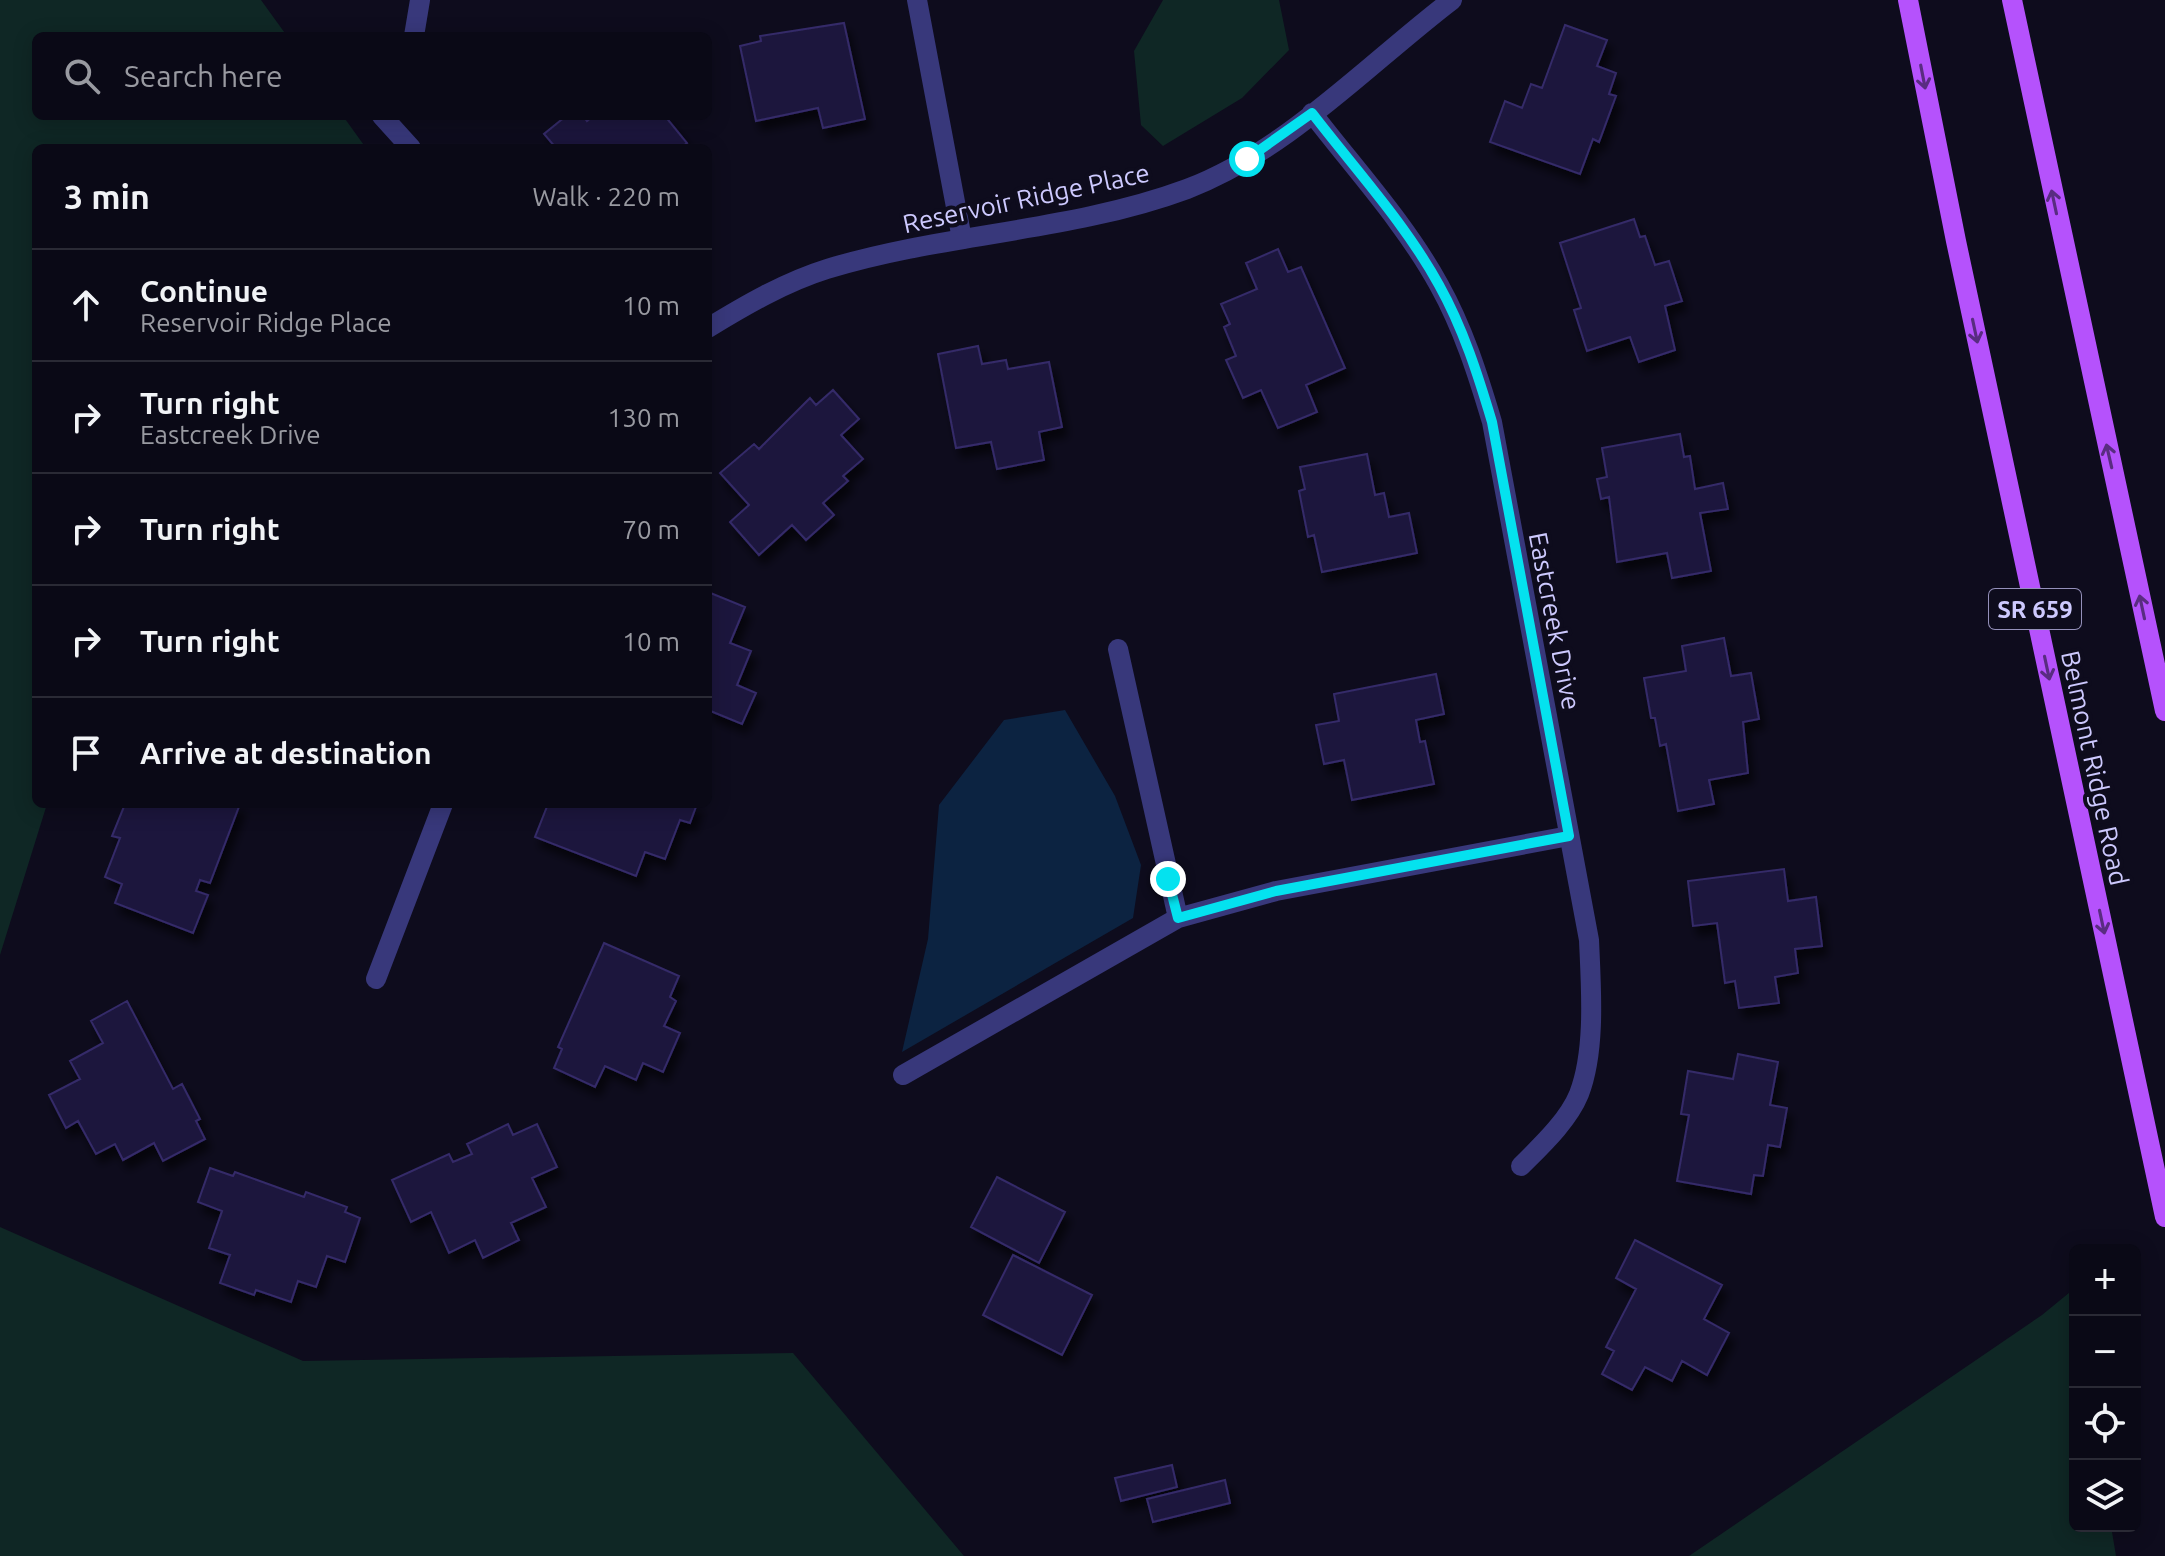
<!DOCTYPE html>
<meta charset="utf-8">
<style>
:root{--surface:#0a0916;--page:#13121f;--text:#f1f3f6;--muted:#999aa1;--line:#2a2a35}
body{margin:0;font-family:Ubuntu,sans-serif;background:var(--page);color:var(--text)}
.controls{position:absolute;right:24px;bottom:24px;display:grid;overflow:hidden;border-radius:12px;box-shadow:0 4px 20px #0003}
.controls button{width:72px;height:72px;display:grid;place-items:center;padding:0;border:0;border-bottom:2px solid var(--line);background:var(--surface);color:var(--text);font:40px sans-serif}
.stop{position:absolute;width:24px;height:24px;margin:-18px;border:6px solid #04e2ef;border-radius:50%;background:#fff}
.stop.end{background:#04e2ef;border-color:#fff;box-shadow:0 2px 8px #0008}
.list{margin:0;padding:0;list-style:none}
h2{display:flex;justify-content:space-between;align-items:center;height:104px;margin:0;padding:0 32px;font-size:34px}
h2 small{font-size:26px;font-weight:400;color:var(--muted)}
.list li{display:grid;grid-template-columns:52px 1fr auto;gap:24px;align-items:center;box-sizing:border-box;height:112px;padding:0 32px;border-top:2px solid var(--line)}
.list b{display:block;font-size:30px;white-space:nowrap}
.list p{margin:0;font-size:26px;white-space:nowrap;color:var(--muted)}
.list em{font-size:26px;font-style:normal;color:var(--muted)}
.icon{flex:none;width:44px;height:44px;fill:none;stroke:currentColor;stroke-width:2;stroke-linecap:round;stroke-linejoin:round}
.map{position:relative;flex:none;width:2165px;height:1556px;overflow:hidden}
.search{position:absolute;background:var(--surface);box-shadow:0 4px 20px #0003;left:32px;top:32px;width:680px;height:88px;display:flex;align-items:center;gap:20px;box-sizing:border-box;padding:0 28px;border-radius:12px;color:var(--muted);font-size:30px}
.panel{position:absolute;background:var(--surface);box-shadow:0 4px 20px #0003;left:32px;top:144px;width:680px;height:664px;border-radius:12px}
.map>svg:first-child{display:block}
</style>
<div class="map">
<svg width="2165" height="1556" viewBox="0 0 2165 1556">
<defs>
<filter id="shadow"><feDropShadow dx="5" dy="9" stdDeviation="4" flood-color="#0009"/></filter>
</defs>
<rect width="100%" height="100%" fill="#0e0c1d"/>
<path fill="#0f2725" d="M 0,0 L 261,0 L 287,36 L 36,36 L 36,116 L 343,116 L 366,148 L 36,148 L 36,804 L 47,804 L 0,955 Z
M 1163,0 L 1279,0 L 1289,50 L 1242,98 L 1163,146 L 1141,125 L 1134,51 Z
M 0,1227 L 303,1361 L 793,1353 L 964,1556 L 0,1556 Z
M 2075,1288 L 2075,1526 L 2111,1526 L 2116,1556 L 1689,1556 L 2042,1315 Z"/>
<path fill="#0c2341" d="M 1065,710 L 1115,796 L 1141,865 L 1133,918 L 902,1052 L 928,939 L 939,805 L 1004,720 Z"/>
<path fill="#1e183e" stroke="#342b69" stroke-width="2" filter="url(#shadow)" d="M 844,23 L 865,119 L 823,128 L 818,108 L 756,121 L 740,46 L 761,41 L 760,36 Z
M 1565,25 L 1607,40 L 1597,66 L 1616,73 L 1609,94 L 1616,96 L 1599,142 L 1593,139 L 1580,174 L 1490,142 L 1505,101 L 1522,108 L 1531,84 L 1542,88 Z
M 566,116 L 583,116 L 587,121 L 593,116 L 665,116 L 687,143 L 681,148 L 556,148 L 544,134 Z
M 1634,219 L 1640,237 L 1645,236 L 1655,265 L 1669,261 L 1682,301 L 1665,306 L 1675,350 L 1639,362 L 1630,337 L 1587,351 L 1574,310 L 1581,308 L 1560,243 Z
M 1278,249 L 1288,272 L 1301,267 L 1345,368 L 1306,385 L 1317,412 L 1278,428 L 1261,390 L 1243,398 L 1226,360 L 1236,356 L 1224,327 L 1230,324 L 1221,304 L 1257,289 L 1246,263 Z
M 978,346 L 982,364 L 1006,360 L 1008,369 L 1049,362 L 1062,427 L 1039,432 L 1044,460 L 997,469 L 991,442 L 956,448 L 938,354 Z
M 833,390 L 859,419 L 841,435 L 863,459 L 843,476 L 848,481 L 823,503 L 834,515 L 806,540 L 792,525 L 759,555 L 730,522 L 749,505 L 720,473 L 754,444 L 759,449 L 810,398 L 816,405 Z
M 1680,434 L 1684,457 L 1690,456 L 1695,489 L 1723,483 L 1728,509 L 1700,513 L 1711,571 L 1672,578 L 1667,553 L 1617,562 L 1609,497 L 1601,499 L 1597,479 L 1607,477 L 1602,448 Z
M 1367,454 L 1375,495 L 1384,493 L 1389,517 L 1409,513 L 1417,553 L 1322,572 L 1314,535 L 1308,537 L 1299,491 L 1305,489 L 1300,467 Z
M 708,592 L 745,607 L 730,643 L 751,651 L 737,685 L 756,693 L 742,724 L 708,710 Z
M 1724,638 L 1731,676 L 1751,673 L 1759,719 L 1743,722 L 1748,773 L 1709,780 L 1714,804 L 1678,811 L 1666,744 L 1660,746 L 1655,718 L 1651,718 L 1644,678 L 1686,671 L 1682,646 Z
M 1436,674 L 1444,714 L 1416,720 L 1420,742 L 1425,741 L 1434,784 L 1352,800 L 1344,760 L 1324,764 L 1316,725 L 1339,721 L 1334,694 Z
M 125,804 L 240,804 L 210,883 L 200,880 L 196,891 L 208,895 L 193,933 L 115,903 L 122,884 L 105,877 L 120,838 L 112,836 Z
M 548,804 L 578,807 L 579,804 L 697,804 L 690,823 L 680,820 L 665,859 L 645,852 L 636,876 L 535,837 Z
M 1784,869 L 1788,901 L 1816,897 L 1822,946 L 1795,949 L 1798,973 L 1775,977 L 1779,1003 L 1739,1008 L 1735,981 L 1725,983 L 1717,923 L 1693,926 L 1688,881 Z
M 604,943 L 679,976 L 670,997 L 676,1001 L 664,1026 L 680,1033 L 663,1072 L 643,1063 L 636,1080 L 605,1066 L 595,1087 L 554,1068 L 562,1049 L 558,1047 Z
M 127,1001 L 173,1089 L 182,1084 L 200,1119 L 196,1121 L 205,1139 L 163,1161 L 154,1143 L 123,1160 L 115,1144 L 96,1154 L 78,1121 L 66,1128 L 49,1095 L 80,1079 L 70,1061 L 103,1043 L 91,1021 Z
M 1738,1054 L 1778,1062 L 1770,1105 L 1787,1108 L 1780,1147 L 1768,1145 L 1763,1176 L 1754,1175 L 1751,1194 L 1677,1181 L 1689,1115 L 1681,1114 L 1688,1071 L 1733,1079 Z
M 508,1124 L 513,1135 L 537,1124 L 557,1167 L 532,1178 L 546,1207 L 511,1223 L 519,1240 L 483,1258 L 475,1240 L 449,1253 L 431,1212 L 411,1222 L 392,1180 L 449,1154 L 453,1162 L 472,1154 L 467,1144 Z
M 210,1168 L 233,1176 L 235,1172 L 304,1197 L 306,1192 L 347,1207 L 345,1212 L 360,1218 L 345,1262 L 327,1256 L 316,1287 L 298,1281 L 291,1302 L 256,1290 L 254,1295 L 220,1283 L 230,1255 L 209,1248 L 222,1211 L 198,1202 Z
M 997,1177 L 1065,1212 L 1039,1263 L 971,1227 Z
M 1635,1240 L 1722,1285 L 1704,1319 L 1729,1333 L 1707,1375 L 1682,1361 L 1672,1381 L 1645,1367 L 1632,1390 L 1602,1374 L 1614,1351 L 1606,1347 L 1636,1289 L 1616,1278 Z
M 1013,1255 L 1092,1295 L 1062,1355 L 983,1315 Z
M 1172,1465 L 1177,1487 L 1121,1501 L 1115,1478 Z
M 1225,1480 L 1230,1503 L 1153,1522 L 1147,1499 Z"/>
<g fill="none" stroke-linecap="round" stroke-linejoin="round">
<path stroke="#38387b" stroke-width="20" d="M 917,0 L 962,239
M 414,36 L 420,0
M 382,116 L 411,148
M 1118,649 L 1178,918
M 903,1075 L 1178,918 L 1276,891 L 1569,836"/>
<path stroke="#38387b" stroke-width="20" d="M 1312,113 C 1355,169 1405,223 1439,285 C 1463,328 1478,375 1492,422 L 1589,940 C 1591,987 1596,1050 1579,1094 C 1568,1121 1541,1146 1521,1166
M 708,328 C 744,306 785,282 827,269 C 944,233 1071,232 1187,189 C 1287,151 1368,64 1452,0
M 376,979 L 443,804"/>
<path stroke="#b552fc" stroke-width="20" d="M 1908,0 L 1956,241 L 2165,1217
M 2012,0 L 2165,711"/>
</g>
<defs><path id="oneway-shaft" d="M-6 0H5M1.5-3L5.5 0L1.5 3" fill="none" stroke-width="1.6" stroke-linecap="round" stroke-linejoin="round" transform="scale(2)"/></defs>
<g stroke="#592c81">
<use href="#oneway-shaft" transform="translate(1923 77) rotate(79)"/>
<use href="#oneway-shaft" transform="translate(2054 202) rotate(-102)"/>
<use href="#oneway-shaft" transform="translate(1975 331) rotate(78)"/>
<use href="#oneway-shaft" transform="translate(2109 456) rotate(-103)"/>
<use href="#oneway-shaft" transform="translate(2142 607) rotate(-102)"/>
<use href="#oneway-shaft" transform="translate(2047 668) rotate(78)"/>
<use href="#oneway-shaft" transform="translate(2102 922) rotate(78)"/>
</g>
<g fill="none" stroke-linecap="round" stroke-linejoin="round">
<path stroke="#04e2ef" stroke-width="10" d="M 1168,879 L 1178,918 L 1276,891 L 1569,836 L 1492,422 C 1478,375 1463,328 1439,285 C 1405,223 1355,169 1312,113 L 1247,159"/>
</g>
<g text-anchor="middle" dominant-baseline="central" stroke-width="8" stroke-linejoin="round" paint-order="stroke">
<rect fill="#0e0c1d" stroke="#9490ba" stroke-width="2" x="1989" y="589" width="92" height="40" rx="6"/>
<g font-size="24" font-weight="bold" fill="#cdc9fe">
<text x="2035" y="609">SR 659</text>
</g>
<g font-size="26" fill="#cdc9fe" stroke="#0e0c1d">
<text transform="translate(1026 198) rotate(-12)">Reservoir Ridge Place</text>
<text transform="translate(1555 621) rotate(79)">Eastcreek Drive</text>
<text transform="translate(2095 768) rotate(78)">Belmont Ridge Road</text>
</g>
</g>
</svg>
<div class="controls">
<button>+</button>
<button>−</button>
<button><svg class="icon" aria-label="locate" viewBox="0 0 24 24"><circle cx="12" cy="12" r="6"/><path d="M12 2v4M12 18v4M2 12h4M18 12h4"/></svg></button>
<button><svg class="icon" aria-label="layers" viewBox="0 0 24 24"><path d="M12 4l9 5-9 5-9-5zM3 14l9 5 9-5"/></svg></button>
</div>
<div class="stop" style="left:1247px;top:159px"></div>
<div class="stop end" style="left:1168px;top:879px"></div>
<div class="search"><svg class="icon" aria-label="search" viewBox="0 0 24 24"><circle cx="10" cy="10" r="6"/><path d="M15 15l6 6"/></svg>Search here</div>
<section class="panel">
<h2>3 min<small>Walk · 220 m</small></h2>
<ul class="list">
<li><svg class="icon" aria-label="ahead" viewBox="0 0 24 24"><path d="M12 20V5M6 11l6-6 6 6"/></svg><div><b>Continue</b><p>Reservoir Ridge Place</p></div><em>10 m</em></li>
<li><svg class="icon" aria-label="right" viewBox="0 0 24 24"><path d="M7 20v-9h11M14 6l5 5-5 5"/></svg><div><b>Turn right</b><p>Eastcreek Drive</p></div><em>130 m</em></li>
<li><svg class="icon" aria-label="right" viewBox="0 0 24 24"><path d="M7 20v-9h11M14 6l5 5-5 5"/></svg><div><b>Turn right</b></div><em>70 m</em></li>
<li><svg class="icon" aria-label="right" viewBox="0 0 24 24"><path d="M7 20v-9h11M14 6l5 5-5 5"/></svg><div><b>Turn right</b></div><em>10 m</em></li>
<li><svg class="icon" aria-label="arrive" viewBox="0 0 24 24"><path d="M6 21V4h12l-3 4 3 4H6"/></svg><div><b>Arrive at destination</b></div></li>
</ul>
</section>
</div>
